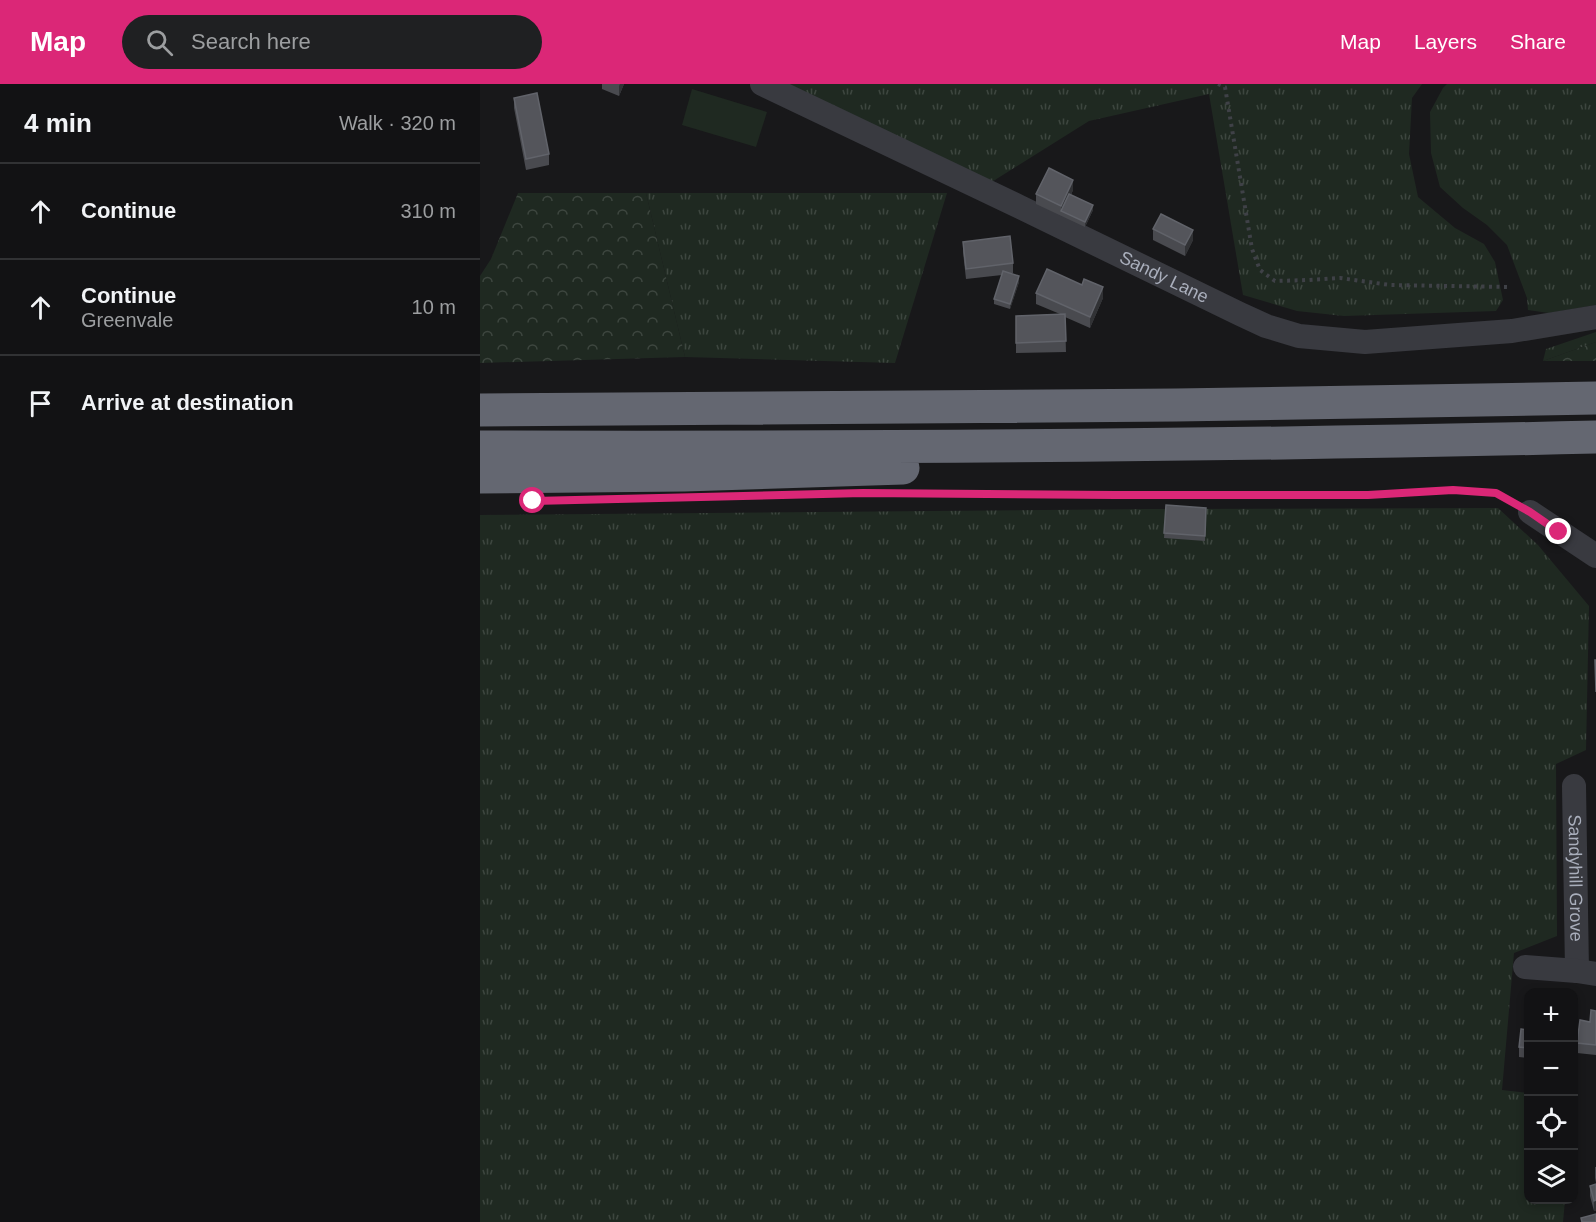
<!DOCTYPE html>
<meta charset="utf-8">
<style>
:root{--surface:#121214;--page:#1f2022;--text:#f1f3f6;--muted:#9c9ea0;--line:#313234;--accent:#db2777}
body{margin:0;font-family:Helvetica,sans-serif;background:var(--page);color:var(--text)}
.controls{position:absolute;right:18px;bottom:18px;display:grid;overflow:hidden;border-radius:12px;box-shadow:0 3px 9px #0003}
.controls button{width:54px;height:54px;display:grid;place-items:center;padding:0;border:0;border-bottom:2px solid var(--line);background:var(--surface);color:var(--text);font:30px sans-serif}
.stop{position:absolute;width:18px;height:18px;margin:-14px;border:4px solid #db2777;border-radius:50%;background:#fff}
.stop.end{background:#db2777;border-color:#fff;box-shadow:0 2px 6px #0008}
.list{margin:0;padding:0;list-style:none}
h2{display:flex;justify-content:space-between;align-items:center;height:78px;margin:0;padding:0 24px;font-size:26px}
h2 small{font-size:20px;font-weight:400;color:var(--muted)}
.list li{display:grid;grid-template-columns:39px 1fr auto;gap:18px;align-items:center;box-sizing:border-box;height:96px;padding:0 24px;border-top:2px solid var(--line)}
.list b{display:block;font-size:22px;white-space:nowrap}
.list p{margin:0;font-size:20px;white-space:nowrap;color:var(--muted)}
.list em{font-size:20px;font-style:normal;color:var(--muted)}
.icon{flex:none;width:33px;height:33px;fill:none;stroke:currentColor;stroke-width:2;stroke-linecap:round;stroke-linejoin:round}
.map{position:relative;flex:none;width:1116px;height:1138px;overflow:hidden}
header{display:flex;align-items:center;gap:36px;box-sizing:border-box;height:84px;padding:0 30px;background:var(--accent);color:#fff}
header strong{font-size:28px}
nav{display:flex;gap:33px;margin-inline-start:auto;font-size:21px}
.search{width:420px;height:54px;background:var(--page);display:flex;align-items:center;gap:15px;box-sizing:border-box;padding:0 21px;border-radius:33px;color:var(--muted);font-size:22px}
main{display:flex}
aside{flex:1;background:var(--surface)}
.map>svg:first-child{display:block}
</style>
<header>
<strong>Map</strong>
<div class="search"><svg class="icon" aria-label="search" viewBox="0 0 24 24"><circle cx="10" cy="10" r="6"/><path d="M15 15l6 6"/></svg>Search here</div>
<nav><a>Map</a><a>Layers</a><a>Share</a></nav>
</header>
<main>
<aside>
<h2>4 min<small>Walk · 320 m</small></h2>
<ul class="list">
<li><svg class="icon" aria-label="ahead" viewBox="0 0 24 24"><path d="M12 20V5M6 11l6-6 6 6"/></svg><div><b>Continue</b></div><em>310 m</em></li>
<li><svg class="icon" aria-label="ahead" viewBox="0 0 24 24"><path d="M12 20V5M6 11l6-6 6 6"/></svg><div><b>Continue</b><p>Greenvale</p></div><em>10 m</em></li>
<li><svg class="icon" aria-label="arrive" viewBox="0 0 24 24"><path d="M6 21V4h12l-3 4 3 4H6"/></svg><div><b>Arrive at destination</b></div></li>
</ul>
</aside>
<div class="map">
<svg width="1116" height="1138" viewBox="0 0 1116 1138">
<defs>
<pattern id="grass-tufts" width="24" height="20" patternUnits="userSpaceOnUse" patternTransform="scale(1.5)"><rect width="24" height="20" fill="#1f2921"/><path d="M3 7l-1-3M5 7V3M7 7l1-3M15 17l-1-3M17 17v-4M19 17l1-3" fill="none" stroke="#3d463f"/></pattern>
<pattern id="forest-crowns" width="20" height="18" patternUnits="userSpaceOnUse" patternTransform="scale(1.5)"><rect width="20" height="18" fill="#1f2921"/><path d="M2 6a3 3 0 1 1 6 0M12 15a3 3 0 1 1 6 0" fill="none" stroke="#3d463f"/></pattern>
</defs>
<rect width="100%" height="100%" fill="#18181a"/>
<path fill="url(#grass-tufts)" d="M 299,0 L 942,0 L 932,14 L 929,70 L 938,113 L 975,144 L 1004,160 L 1015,178 L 1023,216 L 1016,227 L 864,232 L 817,227 L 763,211 L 729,10 L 609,37 L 510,99 Z
M 967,0 L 1116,0 L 1116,221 L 1069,229 L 1048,226 L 1047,214 L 1027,161 L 1007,141 L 983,124 L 960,103 L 951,69 L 950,28 L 963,4 Z
M 166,109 L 467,109 L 415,279 L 205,273 Z
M 1116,248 L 1116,258 L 1063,277 L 1066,265 Z
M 1018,424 L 1058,461 L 1109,522 L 1106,666 L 1076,680 L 1077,852 L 1034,869 L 1022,1006 L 1048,1009 L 1048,1116 L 1085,1116 L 1083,1138 L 0,1138 L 0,431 L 672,425 Z"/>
<path fill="url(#forest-crowns)" d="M 38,109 L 166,109 L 205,273 L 0,279 L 0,192 L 11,175 Z
M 1116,258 L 1116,277 L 1063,277 Z"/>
<path fill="#1f2921" d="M 212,5 L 287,28 L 276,63 L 202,41 Z"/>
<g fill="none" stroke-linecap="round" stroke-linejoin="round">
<path stroke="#3f4147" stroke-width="4" stroke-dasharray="3 4.5" stroke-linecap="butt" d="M 738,0 L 745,3 L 772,165 L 780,186 L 795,197 L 829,196 L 860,194 L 910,201 L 1027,203
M 432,410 L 635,411 L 888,411 L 973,406 L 1016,409 L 1031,418"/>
<g stroke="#393a40" stroke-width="24">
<path id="s1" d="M 282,0 L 542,124 L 760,230 L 786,242 L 819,252 L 885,258 L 1032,247 L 1116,233"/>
<path d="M 1050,428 L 1116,472"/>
<path id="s2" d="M 1094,702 L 1097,887"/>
<path d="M 1045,883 L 1097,887 L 1116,890"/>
</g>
<path stroke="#646771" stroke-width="33" d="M 0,326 L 696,321 L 1116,314
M 0,363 C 372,364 744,362 1116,353
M 0,393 L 204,391 L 423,384"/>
</g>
<path fill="#494a4f" d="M 122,0 L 144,0 L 139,12 L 122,5 Z
M 34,14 L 69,70 L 69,81 L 46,86 L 34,24 Z
M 593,106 L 591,111 L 613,126 L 605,143 L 556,120 L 556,110 Z
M 673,145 L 713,156 L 705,172 L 673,156 Z
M 483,158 L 533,179 L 533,189 L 530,190 L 539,198 L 530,225 L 514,220 L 514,215 L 522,191 L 486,195 L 483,168 Z
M 556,209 L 623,214 L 610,244 L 585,233 L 586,268 L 536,269 L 536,232 L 580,230 L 556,220 Z
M 686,421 L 726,424 L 725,457 L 684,454 Z
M 1116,927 L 1116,971 L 1097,969 L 1097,959 Z
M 1048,946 L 1048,974 L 1039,973 L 1039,963 Z
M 1115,1083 L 1116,1083 L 1116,1099 L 1115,1094 Z
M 1116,1100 L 1116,1127 L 1114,1127 L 1110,1112 L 1110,1102 Z"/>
<path fill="#313235" d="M 140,0 L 144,0 L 139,12 L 139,2 Z
M 593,96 L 593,106 L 583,128 L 581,127 L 581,122 Z
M 613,121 L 613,126 L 605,143 L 605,138 Z
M 713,146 L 713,156 L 705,172 L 705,161 Z
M 539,192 L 539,198 L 530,225 L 530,220 Z
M 623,203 L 623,214 L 610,244 L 610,233 Z
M 1116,1116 L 1116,1127 L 1114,1127 L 1114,1117 Z"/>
<path fill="#54555b" stroke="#61636a" stroke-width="1.5" d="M 57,9 L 69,70 L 46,75 L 34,14 Z
M 569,84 L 593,96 L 581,122 L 556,110 Z
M 589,110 L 613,121 L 605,138 L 581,127 Z
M 681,130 L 713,146 L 705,161 L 673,145 Z
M 530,152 L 533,179 L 486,185 L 483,158 Z
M 567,185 L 602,201 L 604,195 L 623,203 L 610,233 L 556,209 Z
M 523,187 L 539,192 L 530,220 L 514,215 Z
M 585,230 L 586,257 L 536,259 L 536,232 Z
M 686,421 L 726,424 L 725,452 L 684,449 Z
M 1115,576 L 1116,576 L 1116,608 Z
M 1111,926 L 1116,927 L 1116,961 L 1097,959 L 1100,936 L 1110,938 Z
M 1041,945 L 1048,946 L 1048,964 L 1039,963 Z
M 1116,1100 L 1116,1116 L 1114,1117 L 1110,1102 Z
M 1116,1130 L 1116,1138 L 1102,1138 L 1101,1134 Z"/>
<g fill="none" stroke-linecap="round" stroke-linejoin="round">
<path stroke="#db2777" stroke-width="8" d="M 53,417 L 383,409 L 636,411 L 888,411 L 973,406 L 1016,409 L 1050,428 L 1079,448"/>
</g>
<g text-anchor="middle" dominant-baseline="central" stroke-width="4.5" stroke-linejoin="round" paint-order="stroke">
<g font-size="18" fill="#a9aebb" stroke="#131315">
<text stroke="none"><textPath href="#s1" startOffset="446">Sandy Lane</textPath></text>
<text stroke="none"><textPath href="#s2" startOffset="92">Sandyhill Grove</textPath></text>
</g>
</g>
</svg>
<div class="controls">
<button>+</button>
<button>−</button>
<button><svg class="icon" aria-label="locate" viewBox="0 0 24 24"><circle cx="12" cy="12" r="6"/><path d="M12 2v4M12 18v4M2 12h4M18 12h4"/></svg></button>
<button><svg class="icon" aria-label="layers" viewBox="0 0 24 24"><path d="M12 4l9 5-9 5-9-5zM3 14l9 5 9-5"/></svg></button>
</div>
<div class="stop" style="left:53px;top:417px"></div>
<div class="stop end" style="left:1079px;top:448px"></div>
</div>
</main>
